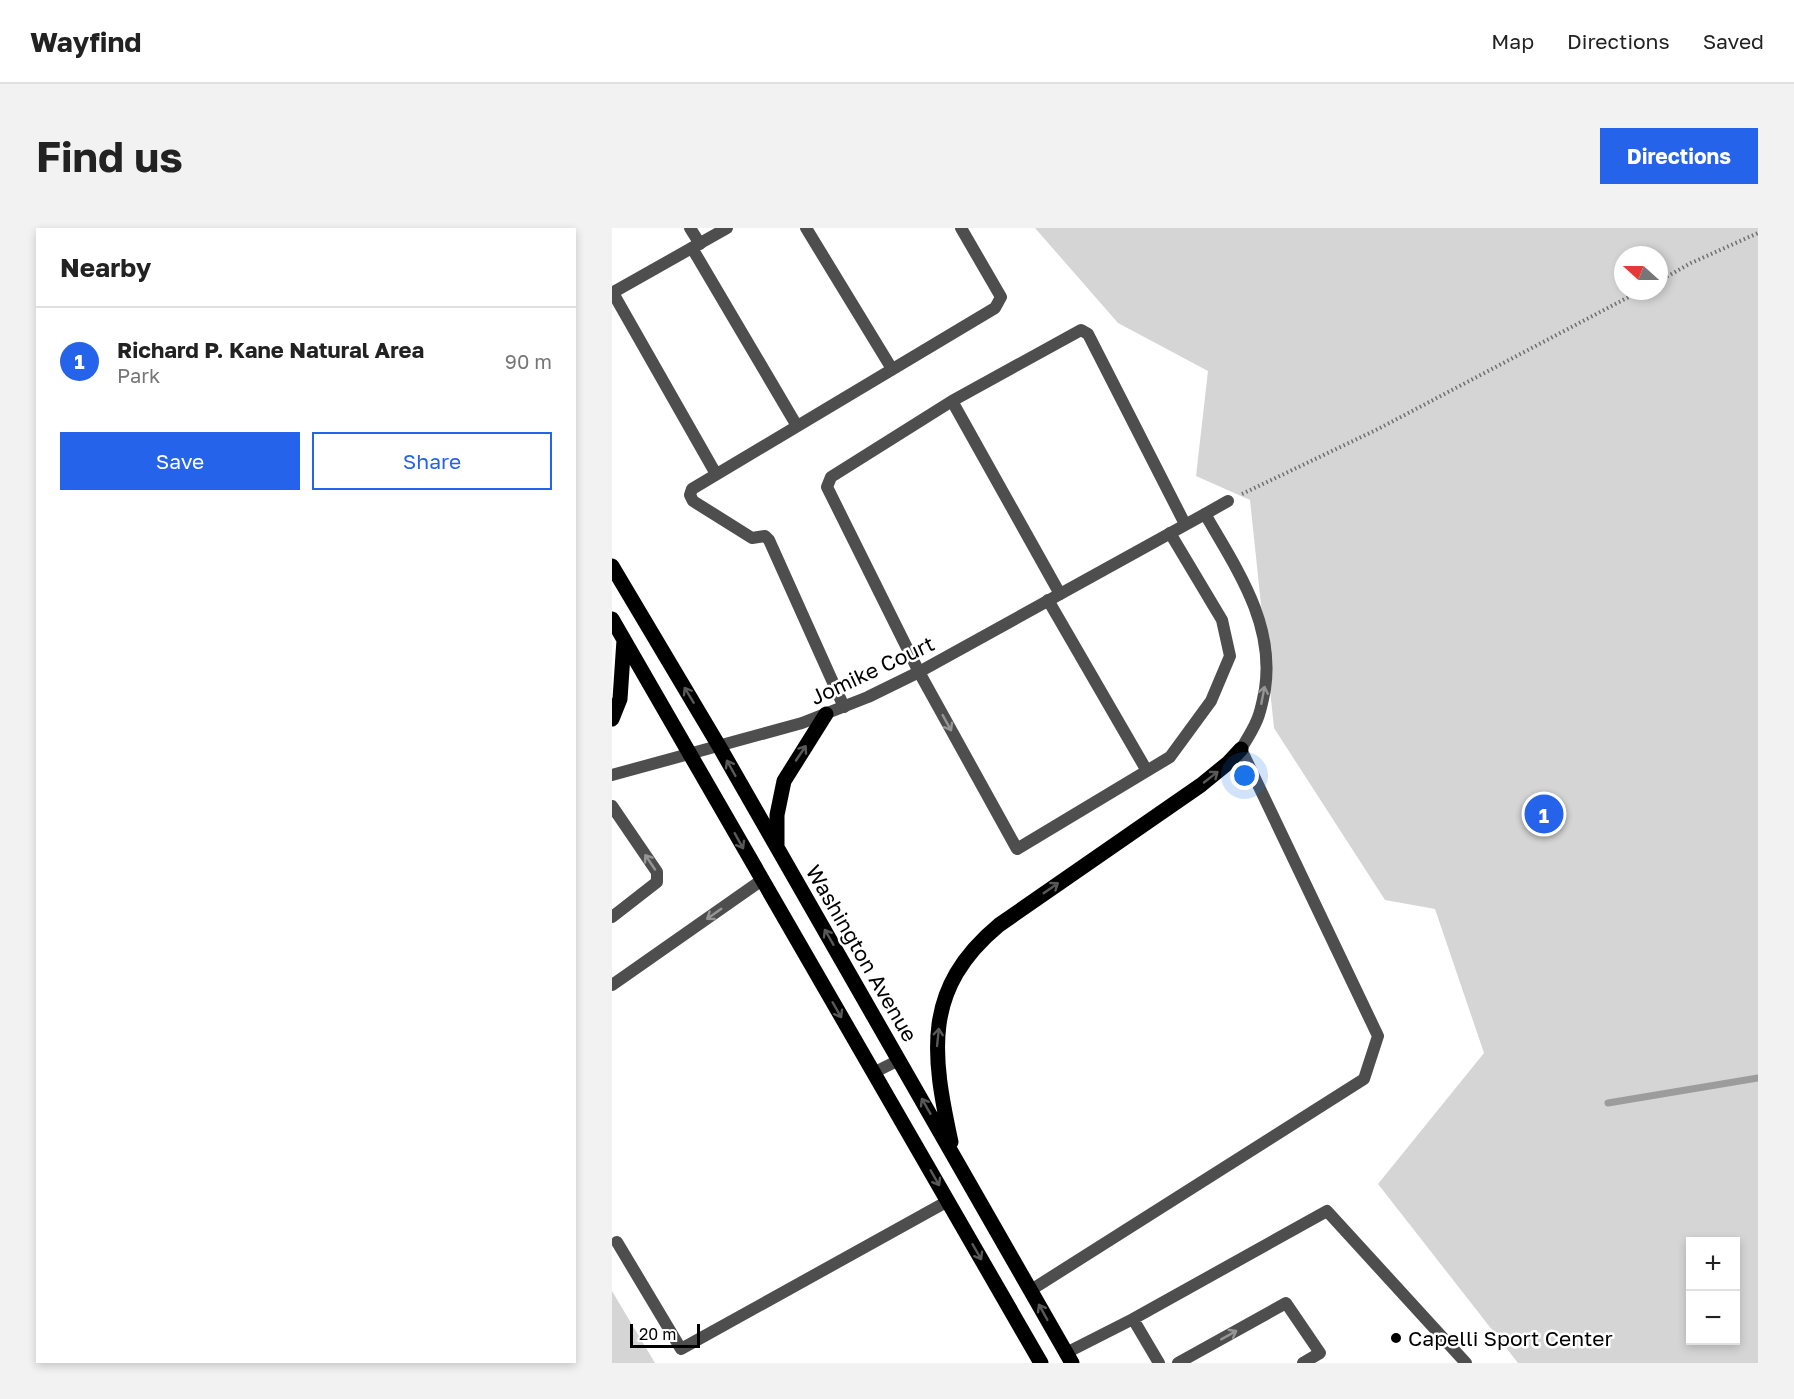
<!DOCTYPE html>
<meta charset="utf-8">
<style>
:root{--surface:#fff;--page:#f2f2f2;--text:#222;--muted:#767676;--line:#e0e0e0;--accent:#2563eb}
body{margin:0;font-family:"Golos Text",sans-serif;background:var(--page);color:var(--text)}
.controls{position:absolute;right:18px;bottom:18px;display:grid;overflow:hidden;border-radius:0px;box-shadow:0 3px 9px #0003}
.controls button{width:54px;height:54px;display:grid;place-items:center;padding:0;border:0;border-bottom:2px solid var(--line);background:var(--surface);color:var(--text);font:30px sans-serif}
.compass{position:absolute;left:1002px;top:18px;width:54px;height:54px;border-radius:50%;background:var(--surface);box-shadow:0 3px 9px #0003;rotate:291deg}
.scale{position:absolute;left:18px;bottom:15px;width:70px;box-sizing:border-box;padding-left:6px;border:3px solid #000;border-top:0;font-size:16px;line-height:21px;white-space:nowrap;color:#000;-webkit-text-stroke:4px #fff;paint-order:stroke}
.you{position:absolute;left:633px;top:548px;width:21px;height:21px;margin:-15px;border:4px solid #fff;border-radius:50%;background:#1a73e8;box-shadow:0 0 0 9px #1a73e833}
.badge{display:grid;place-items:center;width:39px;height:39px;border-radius:50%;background:var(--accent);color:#fff;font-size:20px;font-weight:700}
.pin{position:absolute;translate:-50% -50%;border:3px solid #fff;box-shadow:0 2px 6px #0006}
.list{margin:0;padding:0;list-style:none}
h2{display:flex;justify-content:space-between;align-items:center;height:78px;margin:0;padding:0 24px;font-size:26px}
h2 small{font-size:20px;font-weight:400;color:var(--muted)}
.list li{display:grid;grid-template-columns:39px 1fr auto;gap:18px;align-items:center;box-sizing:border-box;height:108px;padding:0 24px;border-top:2px solid var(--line)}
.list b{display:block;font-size:22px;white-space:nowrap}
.list p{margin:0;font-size:20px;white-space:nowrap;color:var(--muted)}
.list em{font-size:20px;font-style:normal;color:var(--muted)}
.actions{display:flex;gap:12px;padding:18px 24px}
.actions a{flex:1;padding:14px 0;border:2px solid var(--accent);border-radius:0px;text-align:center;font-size:21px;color:var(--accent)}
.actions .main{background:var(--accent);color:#fff}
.map{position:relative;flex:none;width:1146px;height:1135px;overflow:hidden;border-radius:0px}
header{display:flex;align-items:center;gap:36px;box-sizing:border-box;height:84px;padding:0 30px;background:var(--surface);border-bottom:2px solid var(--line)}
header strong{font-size:28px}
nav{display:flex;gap:33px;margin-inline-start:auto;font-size:21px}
.intro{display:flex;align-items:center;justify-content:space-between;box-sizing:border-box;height:144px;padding:0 36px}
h1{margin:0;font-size:42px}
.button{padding:15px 27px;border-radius:0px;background:var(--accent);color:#fff;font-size:21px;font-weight:700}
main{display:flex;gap:36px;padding:0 36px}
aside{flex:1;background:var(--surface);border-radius:0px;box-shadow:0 3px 9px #0003}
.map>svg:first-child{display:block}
</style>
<header>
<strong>Wayfind</strong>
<nav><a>Map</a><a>Directions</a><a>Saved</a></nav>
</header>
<div class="intro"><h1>Find us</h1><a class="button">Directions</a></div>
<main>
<aside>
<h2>Nearby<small></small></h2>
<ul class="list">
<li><span class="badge">1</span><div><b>Richard P. Kane Natural Area</b><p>Park</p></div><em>90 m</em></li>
</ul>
<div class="actions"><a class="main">Save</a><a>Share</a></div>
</aside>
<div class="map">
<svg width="1146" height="1135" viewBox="0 0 1146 1135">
<rect width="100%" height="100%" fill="#fff"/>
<path fill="#d5d5d5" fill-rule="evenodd" d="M 423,0 L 1146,0 L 1146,1135 L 906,1135 L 766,956 L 872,825 L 823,681 L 773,672 L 662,500 L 638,272 L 584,248 L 596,143 L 506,95 ZM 1011,27 L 1047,27 L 1047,63 L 1011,63 ZM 1078,1014 L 1124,1014 L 1124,1112 L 1078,1112 Z
M 0,1063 L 43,1135 L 0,1135 Z"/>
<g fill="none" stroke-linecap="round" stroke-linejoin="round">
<path stroke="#9c9c9c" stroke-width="7" d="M 996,875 L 1146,850"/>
<path stroke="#707070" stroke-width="4" stroke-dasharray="1.5 3" stroke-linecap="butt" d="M 1047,53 L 1079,35 L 1146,5
M 630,266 L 766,201 L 1028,63"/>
<path stroke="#4e4e4e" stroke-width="12" d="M 78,0 L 88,16
M 194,0 L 280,141
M 80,20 L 185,198
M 1,65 L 104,246
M 340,173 L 448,366
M 558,305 L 610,392 L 618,428 L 599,473 L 558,529 L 405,621 L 307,444 L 215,259 L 219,249 L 340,173 L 469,102 L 476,106 L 573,296
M 436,372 L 535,543
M 232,479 L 157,312 L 153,308 L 140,310 L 81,273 L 78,267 L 80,261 L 383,80 L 389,69 L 349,0
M 0,578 L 45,644 L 45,654 L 0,689
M 0,757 L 150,652
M 261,845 L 287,832
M 5,1014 L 69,1121 L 336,973
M 419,1062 L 752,851 L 766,808 L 629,521
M 521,1091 L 547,1135
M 454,1125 L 521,1091 L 715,983 L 854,1135
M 566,1135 L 674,1075 L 708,1125 L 691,1135"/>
<path stroke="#4e4e4e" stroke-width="12" d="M 0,65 L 115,0
M 593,286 L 616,273"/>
<path stroke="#4e4e4e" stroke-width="12" d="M 0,547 L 190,495 L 256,469 L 307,444 L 593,286 C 624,340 663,395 653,461 C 651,471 649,483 645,492 C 641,502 635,511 629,521"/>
<path stroke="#000" stroke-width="15" d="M 0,338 L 107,518 L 460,1135
M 0,391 L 429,1135
M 0,491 L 8,471 L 12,412
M 165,617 L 165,587 L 172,553 L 214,486
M 339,914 C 320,826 310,761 387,697 L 589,557 L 616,535 L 629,521"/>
</g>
<defs><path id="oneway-shaft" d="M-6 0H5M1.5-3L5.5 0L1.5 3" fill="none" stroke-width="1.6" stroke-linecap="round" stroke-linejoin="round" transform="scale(1.5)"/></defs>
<g stroke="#595959">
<use href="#oneway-shaft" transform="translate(77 467) rotate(-121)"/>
<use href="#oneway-shaft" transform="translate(189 525) rotate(-56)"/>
<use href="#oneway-shaft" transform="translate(119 540) rotate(-119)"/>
<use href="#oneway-shaft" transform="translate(599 549) rotate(-38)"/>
<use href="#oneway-shaft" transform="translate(127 613) rotate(61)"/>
<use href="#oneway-shaft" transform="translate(439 660) rotate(-35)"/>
<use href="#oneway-shaft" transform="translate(217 709) rotate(-120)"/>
<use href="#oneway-shaft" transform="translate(225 782) rotate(60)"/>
<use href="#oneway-shaft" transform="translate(326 809) rotate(-84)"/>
<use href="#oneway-shaft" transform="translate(314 878) rotate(-120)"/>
<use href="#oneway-shaft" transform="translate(323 950) rotate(60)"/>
<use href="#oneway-shaft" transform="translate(365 1024) rotate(60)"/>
<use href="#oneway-shaft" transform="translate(431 1084) rotate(-119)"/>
</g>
<g stroke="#959595">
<use href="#oneway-shaft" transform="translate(651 467) rotate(-79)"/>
<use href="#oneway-shaft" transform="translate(335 495) rotate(61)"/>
<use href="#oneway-shaft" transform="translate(38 634) rotate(-124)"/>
<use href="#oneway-shaft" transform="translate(102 686) rotate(145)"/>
<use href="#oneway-shaft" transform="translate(617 1107) rotate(-29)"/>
</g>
<circle fill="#000" stroke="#fff" stroke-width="2" cx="784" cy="1110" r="6"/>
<g text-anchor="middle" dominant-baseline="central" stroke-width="5" stroke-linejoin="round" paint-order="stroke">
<g font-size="21" fill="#000" stroke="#fff">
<text transform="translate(260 442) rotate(-25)">Jomike Court</text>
<text transform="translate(250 725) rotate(60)">Washington Avenue</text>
</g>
<g font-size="21" fill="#000" stroke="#fff" text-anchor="start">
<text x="796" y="1110">Capelli Sport Center</text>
</g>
</g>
</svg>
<div class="controls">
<button>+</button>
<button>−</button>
</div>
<svg class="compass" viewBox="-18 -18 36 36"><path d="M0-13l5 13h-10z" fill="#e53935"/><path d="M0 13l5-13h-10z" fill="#767676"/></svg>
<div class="scale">20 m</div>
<div class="you"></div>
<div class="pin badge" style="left:932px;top:586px">1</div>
</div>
</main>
